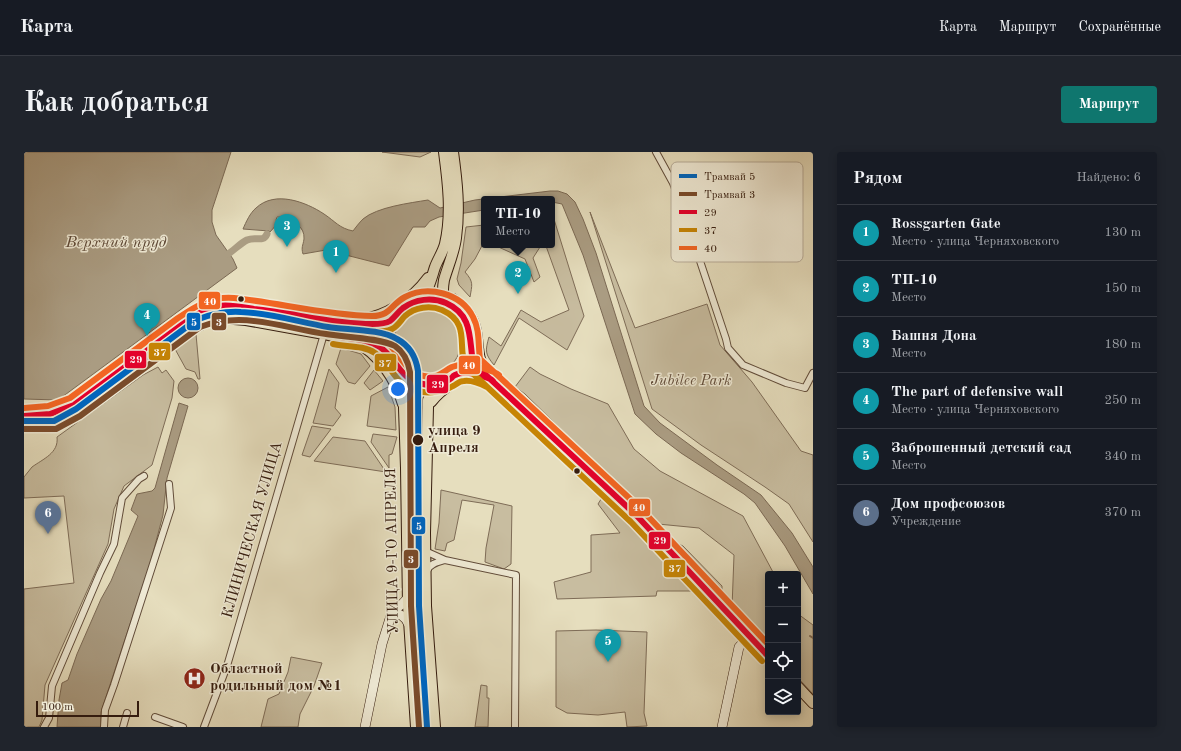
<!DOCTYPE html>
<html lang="ru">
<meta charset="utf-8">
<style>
:root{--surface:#171b24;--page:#20242c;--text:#f1f3f6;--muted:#9ea1a6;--line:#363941;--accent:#0f766e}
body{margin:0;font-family:"Old Standard TT",serif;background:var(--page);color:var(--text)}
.controls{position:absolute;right:12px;bottom:12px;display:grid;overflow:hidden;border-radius:4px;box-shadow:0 2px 10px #0003}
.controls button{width:36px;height:36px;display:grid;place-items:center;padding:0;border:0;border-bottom:1px solid var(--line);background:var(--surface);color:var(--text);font:20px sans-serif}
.scale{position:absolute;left:12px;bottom:10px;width:103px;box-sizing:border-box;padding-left:4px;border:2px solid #351c0e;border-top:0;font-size:11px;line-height:14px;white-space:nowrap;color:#351c0e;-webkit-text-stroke:3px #efead5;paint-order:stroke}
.you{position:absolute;left:374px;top:237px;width:14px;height:14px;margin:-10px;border:3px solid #fff;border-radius:50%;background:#1a73e8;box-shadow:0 0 0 6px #1a73e833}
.badge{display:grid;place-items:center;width:26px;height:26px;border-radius:50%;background:var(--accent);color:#fff;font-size:13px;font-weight:700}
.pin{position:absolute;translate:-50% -33px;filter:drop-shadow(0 1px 2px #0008)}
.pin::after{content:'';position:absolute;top:21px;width:14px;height:12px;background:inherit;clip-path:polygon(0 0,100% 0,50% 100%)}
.popup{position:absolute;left:457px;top:44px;width:74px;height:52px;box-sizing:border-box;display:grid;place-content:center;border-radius:4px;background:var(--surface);filter:drop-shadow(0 1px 3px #0005);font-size:13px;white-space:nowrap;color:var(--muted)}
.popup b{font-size:15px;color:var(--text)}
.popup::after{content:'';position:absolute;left:50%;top:100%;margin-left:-8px;border:8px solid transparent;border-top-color:var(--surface)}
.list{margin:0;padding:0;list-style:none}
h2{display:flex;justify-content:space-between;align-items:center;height:52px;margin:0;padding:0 16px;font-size:17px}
h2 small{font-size:13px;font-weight:400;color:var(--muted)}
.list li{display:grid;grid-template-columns:26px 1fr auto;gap:12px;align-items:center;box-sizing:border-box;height:56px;padding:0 16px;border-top:1px solid var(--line)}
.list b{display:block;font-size:15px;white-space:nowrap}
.list p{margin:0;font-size:13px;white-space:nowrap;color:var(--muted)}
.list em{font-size:13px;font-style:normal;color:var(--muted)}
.icon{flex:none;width:22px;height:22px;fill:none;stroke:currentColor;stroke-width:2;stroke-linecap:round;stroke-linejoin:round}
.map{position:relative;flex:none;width:789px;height:575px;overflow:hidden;border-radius:4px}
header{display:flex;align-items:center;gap:24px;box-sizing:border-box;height:56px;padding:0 20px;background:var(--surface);border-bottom:1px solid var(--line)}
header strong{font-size:19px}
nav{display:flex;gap:22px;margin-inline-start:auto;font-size:14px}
.intro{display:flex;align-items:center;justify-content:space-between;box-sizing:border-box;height:96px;padding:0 24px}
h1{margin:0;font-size:28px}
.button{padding:10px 18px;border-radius:4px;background:var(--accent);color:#fff;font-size:14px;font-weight:700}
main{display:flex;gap:24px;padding:0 24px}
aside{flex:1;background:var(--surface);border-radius:4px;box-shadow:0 2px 10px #0003}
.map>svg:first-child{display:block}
</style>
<header>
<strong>Карта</strong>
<nav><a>Карта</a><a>Маршрут</a><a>Сохранённые</a></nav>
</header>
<div class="intro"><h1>Как добраться</h1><a class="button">Маршрут</a></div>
<main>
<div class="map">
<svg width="789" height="575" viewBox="0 0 789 575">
<rect width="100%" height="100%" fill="#e6debe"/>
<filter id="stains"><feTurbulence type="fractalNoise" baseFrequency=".005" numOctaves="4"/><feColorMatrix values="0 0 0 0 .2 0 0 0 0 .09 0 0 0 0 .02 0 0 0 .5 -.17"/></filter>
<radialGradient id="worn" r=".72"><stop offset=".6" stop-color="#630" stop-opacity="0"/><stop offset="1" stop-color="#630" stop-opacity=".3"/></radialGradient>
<path fill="#c8bda0" stroke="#7e6c57" d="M 358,0 L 407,0 L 396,5 Z
M 566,60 L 611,176 L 683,152 L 696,193 L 728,230 L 777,299 L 789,303 L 789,390 L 765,352 L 741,335 L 677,293 L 628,257 Z
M 528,64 L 529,64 L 560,164 L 543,198 L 495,166 L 470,213 C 461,202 461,199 465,185 L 477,194 L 497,158 L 517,170 L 545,158 L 522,94 L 516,95 L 509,106 L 516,125 L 510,130 L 501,107 L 470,93 L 528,93 Z
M 460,73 L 460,90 L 451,107 L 441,120 C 450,130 448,133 446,145 L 435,133 L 433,127 L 437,111 L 442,75 Z
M 400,155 C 457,152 444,233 396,221 C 391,204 388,193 371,184 L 371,183 C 374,166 384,159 400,155 Z
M 172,182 L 176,227 L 174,227 L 171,220 L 162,217 L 151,197 Z
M 369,190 C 380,196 388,206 390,219 C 377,213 372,203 369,190 Z
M 317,196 L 337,202 L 346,214 L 331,232 L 324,230 L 312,212 Z
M 134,215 L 138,221 L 142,218 L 150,229 L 148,246 L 128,313 L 100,334 L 90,357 L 84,392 L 21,533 L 18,568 L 15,575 L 0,575 L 0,437 L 50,431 L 40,344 L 0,346 L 0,325 C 3,322 5,318 8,315 C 19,307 35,301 33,285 L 119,223 Z
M 506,215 L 516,222 L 547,237 L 584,252 L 610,297 L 636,319 L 719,364 L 750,422 L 744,422 L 744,494 L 708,456 L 710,403 L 675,376 L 634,372 L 501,242 L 491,235 Z
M 305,217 L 315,231 L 311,256 L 317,263 L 309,274 L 289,271 Z
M 350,218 L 359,229 L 346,238 L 340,231 Z
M 364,235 L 371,255 L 372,278 L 343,274 L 347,244 Z
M 288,274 L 307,277 L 286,305 L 278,303 Z
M 349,282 L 373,285 L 368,302 L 365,303 L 365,316 L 347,290 Z
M 309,285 L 341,289 L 362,320 L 290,309 Z
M 417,338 L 488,354 L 487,412 L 480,417 L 461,410 L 462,396 L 470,353 L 438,348 L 430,388 L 423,391 L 421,399 L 411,397 L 415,371 Z
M 579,344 L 669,439 L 633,439 L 632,444 L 533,447 L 530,430 L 567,420 L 567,383 L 596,381 L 574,352 Z
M 650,390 L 659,394 L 698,434 L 698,442 L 696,443 L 649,391 Z
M 774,462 L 789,473 L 789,542 L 774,526 Z
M 572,478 L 623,480 L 620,561 L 623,574 L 603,575 L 601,560 L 574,563 L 543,561 L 532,555 L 532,479 Z
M 267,505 L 298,511 L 290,534 L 276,562 L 274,575 L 237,575 L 244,547 L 255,542 L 264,520 Z
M 457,533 L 463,534 L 463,546 L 465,546 L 464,575 L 451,575 Z"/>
<path fill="#aa9c82" stroke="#7b6954" d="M 0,0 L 207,0 L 188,58 L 188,70 L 192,83 L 209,107 L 213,116 L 34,248 L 0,247 Z
M 526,39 L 534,39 L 543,42 L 551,50 L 559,67 L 572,101 L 620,254 L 636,271 L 693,313 L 737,343 L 768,381 L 789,415 L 789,442 L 761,394 L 731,351 L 720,342 L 657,301 L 632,282 L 611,262 L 559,103 L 538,52 L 528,50 L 528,47 L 460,47 L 460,58 L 415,65 L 406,69 L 401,75 L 389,75 L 365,114 L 302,98 L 279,102 C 277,95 279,94 280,87 C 281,75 270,68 259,69 L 257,65 L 253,65 L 252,68 L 254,71 L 246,80 L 245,79 L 219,77 C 222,70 226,61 232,56 C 251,38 282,50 300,62 C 312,70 315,76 329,79 C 332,75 335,71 339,67 C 353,55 386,51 404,48 L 416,56 L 451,48 Z
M154 236a10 10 0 1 1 20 0a10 10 0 1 1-20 0Z
M 155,251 L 164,254 L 143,326 L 139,363 L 126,412 L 77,560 L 77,575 L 33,575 L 35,548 L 38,531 L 44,528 L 53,502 L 77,447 L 87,429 L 114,364 L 107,358 L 113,342 L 128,339 L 131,336 Z"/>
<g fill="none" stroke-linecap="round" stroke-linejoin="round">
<path stroke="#7b6954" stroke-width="2" d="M 786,484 L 789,486"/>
<path stroke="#aa9c82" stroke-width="7" d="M 204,102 C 210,98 217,91 223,88 C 232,84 239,91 243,82"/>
<defs>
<path id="street" d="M 632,0 L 649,31 L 660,61 L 702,187 L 704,196 L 719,213 L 762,231 L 781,236 L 789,221
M 401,399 L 421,408 L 492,423 L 491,575
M 403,419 C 405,412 414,410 421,408
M 131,565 L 159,575
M 20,575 L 25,566 L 28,534 L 76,421 L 90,392 L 98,346 L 115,327 L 120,324
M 80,575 L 81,558 L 90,533 L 147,356 L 145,332
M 99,575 L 103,561
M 180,575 L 203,514 L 300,182"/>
<path id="secondary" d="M 368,460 L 378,452 L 384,446
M 368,460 C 375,462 380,463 384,471
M 341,575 L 358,492 L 368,460
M 698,575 L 715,495 L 725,484"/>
<path id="primary" d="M 429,147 C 435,152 441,156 445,162 C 458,180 449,202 462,220
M363 190a42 42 0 1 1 84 0a42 42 0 1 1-84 0Z
M 396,148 C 405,138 407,127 411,115 C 414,107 419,100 421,92 C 428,62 424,30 420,0
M 427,153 C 418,144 418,140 420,128 C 424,114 430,101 432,86 C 436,57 433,29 429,0
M 336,168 C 362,164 388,148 404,126
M 331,190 C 355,201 372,228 379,252
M 446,199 C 450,215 454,217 467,227 L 613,364 L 744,504
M 379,222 L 381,233 L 380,256 L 382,316 L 384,453 L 392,575
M 407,250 C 417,237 436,224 452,224 C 457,225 461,226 465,226
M 0,264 C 22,264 30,263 50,253 L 159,172 C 169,165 180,158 192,155 C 203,152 217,155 228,157 C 261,161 293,168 326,171 C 340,172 355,174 368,168
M 0,275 C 13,275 26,276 39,271 L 169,176 L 187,169 L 198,166 L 222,168 L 300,182 L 321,187 L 333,187 L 345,190 L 355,195 L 363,201
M 774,535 L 789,551
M 411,575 L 402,454 L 401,381 L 404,255 L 404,248 L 412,232"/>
</defs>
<use href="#street" stroke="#614c3a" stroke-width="8"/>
<use href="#secondary" stroke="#351c0e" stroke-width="10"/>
<use href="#primary" stroke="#351c0e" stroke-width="12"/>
<use href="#street" stroke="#efead5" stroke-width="6"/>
<use href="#secondary" stroke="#efead5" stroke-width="9"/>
<use href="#primary" stroke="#e6debe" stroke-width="10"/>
<defs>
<path id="bus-1" d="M 311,184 C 326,187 343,186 356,195 C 372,206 377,229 399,232 C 407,234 419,232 426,227 C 430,225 427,225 431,223 C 439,219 449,221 458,224 C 462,225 466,226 469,229
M 0,264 L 26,262 L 50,253 L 159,172 C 170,165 181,156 194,154 C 206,152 218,155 230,157 C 270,161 308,172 348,172 C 354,172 361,172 366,169 C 371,165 374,160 379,156 C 391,147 408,145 422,151 C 449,163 445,186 449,211 L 613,364 L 744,504"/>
<path id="bus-2" d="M 309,192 C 322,195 339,193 351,201 C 368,213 370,233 393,239 C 405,242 419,240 429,234 C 433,232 435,229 440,229 C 447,228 457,232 463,235
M 0,272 L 28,270 L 54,260 L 164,179 C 173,173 182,165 193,162 C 205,160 217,163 229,165 C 269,169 307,179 347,180 C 354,180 362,180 368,177 C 374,174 377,168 381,164 C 391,155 406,153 418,158 C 449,172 431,197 443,216 L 607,370 L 738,509"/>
<path id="bus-3" d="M 313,176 C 328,180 346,179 360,188 C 375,198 380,221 400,224 C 414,227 418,220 428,215 C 438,211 449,213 458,216 C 464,218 470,219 475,223
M 0,256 L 24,254 L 46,246 L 154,166 C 172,154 187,144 210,146 C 256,151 302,163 348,164 C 367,164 366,153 381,145 C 404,133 437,141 449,165 C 456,178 454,193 456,207 L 618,358 L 744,492"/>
</defs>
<use href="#bus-1" stroke="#efead5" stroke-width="9"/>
<use href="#bus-2" stroke="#efead5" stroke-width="9"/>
<use href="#bus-3" stroke="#efead5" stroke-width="9"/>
<use href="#bus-1" stroke="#e4002b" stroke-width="6"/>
<use href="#bus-2" stroke="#c68404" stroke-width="6"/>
<use href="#bus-3" stroke="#f26522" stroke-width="6"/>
<defs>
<path id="tram-1" d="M 0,269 L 30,269 L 52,257 L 172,168 C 187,162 201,159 217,160 C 246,161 275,170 304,175 C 324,178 357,177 373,187 C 386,194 392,205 394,219 L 395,454 L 403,575"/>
<path id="tram-2" d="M 0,277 L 32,277 L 56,264 L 176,175 C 189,170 201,168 215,168 C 244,168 273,178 302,182 C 319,185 357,186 371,194 C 380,200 384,209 386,220 L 387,454 L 395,575"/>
</defs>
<use href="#tram-1" stroke="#efead5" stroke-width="9"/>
<use href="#tram-2" stroke="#efead5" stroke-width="9"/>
<use href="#tram-1" stroke="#0065bd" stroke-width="6"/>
<use href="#tram-2" stroke="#7a4b2a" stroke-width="6"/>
</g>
<defs>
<symbol id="hospital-disc" viewBox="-11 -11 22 22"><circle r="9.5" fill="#8f2418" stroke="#efead5"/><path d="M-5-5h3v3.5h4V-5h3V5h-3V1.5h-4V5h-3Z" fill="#fff"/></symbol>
</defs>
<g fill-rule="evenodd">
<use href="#hospital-disc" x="158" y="514" width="25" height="25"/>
</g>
<g fill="#351c0e" stroke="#efead5" stroke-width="1.5">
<circle cx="217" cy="147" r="3.5"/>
<circle cx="394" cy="288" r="6"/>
<circle cx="553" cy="319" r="3.5"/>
</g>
<g text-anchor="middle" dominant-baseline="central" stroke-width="3" stroke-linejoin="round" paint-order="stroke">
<g font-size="15" font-style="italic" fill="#614c3a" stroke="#efead5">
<text x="667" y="229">Jubilee Park</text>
</g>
<g font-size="15" font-weight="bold" fill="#351c0e" stroke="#efead5" text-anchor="start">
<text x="404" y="279">улица 9<tspan x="404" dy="17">Апреля</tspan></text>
</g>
<g font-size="15" fill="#351c0e" stroke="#efead5">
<text transform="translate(229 378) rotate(-74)">КЛИНИЧЕСКАЯ УЛИЦА</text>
<text transform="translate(369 399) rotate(-91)">УЛИЦА 9-ГО АПРЕЛЯ</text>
</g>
<g font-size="15" font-weight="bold" fill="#351c0e" stroke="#efead5" text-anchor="start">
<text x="186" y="517">Областной<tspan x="186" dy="17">родильный дом №1</tspan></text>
</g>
<g font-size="16" font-style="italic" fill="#5e4937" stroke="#efead5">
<text x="92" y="91">Верхний пруд</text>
</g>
</g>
<rect x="647" y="10" width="132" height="100" rx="6" fill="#efead5" stroke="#b7ac99" stroke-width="1"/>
<rect x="655" y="22" width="18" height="4" fill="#0065bd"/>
<rect x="655" y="40" width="18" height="4" fill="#7a4b2a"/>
<rect x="655" y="58" width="18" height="4" fill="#e4002b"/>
<rect x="655" y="76" width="18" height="4" fill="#c68404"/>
<rect x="655" y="94" width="18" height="4" fill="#f26522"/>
<g font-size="11" fill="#351c0e">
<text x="680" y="28">Трамвай 5</text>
<text x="680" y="46">Трамвай 3</text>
<text x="680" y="64">29</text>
<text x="680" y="82">37</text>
<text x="680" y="100">40</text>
</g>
<g stroke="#efead5" stroke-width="1.5">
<rect x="174" y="139" width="23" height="19" rx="4" fill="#f26522"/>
<rect x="187" y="160" width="16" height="19" rx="4" fill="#7a4b2a"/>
<rect x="162" y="160" width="15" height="19" rx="4" fill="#0065bd"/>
<rect x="124" y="190" width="23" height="19" rx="4" fill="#c68404"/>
<rect x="100" y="198" width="23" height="19" rx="4" fill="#e4002b"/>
<rect x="350" y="201" width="23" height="19" rx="4" fill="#c68404"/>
<rect x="434" y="203" width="23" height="20" rx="4" fill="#f26522"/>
<rect x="402" y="222" width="23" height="20" rx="4" fill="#e4002b"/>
<rect x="604" y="346" width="23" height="19" rx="4" fill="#f26522"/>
<rect x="387" y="364" width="15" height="19" rx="4" fill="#0065bd"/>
<rect x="624" y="379" width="23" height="19" rx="4" fill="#e4002b"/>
<rect x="379" y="397" width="16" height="20" rx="4" fill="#7a4b2a"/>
<rect x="639" y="407" width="23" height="19" rx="4" fill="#c68404"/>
</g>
<g font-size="11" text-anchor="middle" font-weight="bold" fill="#fff">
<text x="186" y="153">40</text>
<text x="195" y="174">3</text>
<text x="170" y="174">5</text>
<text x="136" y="204">37</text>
<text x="112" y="211">29</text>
<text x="361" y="215">37</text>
<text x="445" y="217">40</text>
<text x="414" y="236">29</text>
<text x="615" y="359">40</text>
<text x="395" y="378">5</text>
<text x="636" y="392">29</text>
<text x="387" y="411">3</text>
<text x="651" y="420">37</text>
</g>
<rect width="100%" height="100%" filter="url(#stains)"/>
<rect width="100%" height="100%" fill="url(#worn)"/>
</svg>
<div class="controls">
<button>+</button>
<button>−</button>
<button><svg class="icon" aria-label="locate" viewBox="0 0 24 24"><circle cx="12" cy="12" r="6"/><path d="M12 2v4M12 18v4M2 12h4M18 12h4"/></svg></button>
<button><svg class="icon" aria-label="layers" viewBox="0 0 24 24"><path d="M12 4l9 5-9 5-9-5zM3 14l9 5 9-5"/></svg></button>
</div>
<div class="scale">100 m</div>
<div class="you"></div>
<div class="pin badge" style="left:312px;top:121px;background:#0f9aa8">1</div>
<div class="pin badge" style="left:494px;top:142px;background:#0f9aa8">2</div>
<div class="popup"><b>ТП-10</b>Место</div>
<div class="pin badge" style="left:263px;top:95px;background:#0f9aa8">3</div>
<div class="pin badge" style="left:123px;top:184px;background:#0f9aa8">4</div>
<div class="pin badge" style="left:584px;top:510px;background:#0f9aa8">5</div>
<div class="pin badge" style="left:24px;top:382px;background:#5c6f8a">6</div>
</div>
<aside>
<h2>Рядом<small>Найдено: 6</small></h2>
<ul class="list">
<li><span class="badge" style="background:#0f9aa8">1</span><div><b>Rossgarten Gate</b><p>Место · улица Черняховского</p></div><em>130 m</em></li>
<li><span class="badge" style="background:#0f9aa8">2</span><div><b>ТП-10</b><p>Место</p></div><em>150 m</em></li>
<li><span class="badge" style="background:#0f9aa8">3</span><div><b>Башня Дона</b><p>Место</p></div><em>180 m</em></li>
<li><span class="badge" style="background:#0f9aa8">4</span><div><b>The part of defensive wall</b><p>Место · улица Черняховского</p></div><em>250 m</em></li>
<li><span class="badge" style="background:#0f9aa8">5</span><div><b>Заброшенный детский сад</b><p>Место</p></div><em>340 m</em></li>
<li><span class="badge" style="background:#5c6f8a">6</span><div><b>Дом профсоюзов</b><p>Учреждение</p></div><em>370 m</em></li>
</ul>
</aside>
</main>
